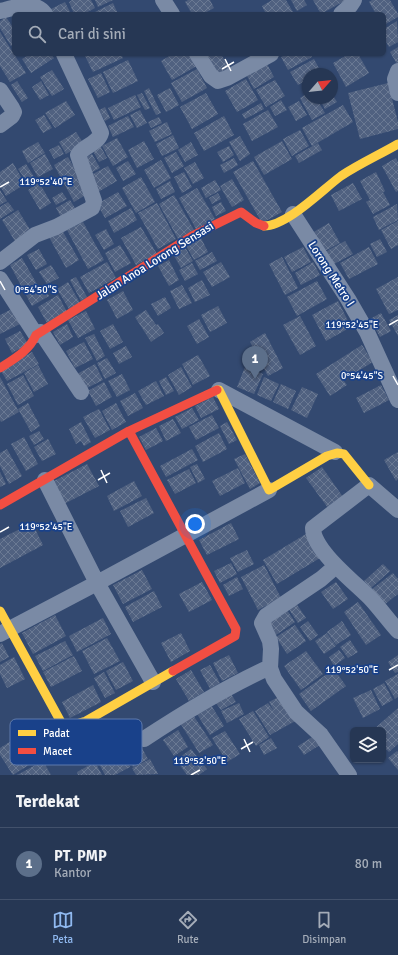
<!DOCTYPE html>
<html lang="id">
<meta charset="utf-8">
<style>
:root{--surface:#263754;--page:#2e3f5a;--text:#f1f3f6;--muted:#a4acb8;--line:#42516b;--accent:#90b9f0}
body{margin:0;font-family:Signika,sans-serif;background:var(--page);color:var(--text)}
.controls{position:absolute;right:12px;bottom:12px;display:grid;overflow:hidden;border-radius:6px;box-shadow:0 1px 3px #0004}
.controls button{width:36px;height:36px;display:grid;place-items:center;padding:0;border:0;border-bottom:1px solid var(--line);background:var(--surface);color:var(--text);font:20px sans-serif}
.compass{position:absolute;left:302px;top:68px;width:36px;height:36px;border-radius:50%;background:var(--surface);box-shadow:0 1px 3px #0004;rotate:62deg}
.you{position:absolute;left:195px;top:524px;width:14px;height:14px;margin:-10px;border:3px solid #fff;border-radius:50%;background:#1a73e8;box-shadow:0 0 0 6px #1a73e833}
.badge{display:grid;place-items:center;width:26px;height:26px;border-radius:50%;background:var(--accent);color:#fff;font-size:13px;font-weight:700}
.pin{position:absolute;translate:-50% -33px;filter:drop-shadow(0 1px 2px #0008)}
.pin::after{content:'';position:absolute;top:21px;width:14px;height:12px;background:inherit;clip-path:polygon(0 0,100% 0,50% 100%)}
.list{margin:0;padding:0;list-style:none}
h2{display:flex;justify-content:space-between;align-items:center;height:52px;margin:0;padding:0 16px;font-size:17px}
h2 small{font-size:13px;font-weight:400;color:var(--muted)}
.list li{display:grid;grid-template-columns:26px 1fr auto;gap:12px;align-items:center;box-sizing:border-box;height:72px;padding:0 16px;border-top:1px solid var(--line)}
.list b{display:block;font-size:15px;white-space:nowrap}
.list p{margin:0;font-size:13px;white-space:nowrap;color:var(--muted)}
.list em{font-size:13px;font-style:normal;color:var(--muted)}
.icon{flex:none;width:22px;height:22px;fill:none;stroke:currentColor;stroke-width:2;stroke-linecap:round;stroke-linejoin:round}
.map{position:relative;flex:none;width:398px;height:775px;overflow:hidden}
.search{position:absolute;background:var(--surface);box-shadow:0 1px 3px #0004;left:12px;right:12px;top:12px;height:44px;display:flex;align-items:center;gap:10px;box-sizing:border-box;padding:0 14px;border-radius:6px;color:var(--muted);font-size:15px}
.sheet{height:124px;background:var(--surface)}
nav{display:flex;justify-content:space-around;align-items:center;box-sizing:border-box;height:56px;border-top:1px solid var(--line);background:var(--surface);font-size:11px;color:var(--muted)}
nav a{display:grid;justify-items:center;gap:2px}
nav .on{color:var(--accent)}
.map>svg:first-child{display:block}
</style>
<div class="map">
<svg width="398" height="775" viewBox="0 0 398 775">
<defs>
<pattern id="building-cross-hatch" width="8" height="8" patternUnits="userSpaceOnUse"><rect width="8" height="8" fill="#506180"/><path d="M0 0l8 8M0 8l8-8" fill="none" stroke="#6a7993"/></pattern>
</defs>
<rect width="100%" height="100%" fill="#334970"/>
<path fill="url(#building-cross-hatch)" d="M 72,0 L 91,0 L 95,8 L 84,14 L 74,14 L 69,2 Z
M 95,0 L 113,0 L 98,7 Z
M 188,0 L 210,0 L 214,8 L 203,14 L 192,14 L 185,2 Z
M 272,0 L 286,0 L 294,14 L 266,14 L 262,6 Z
M 291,0 L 304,0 L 307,5 L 297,11 Z
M 313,0 L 346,0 L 321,14 Z
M 372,0 L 390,0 L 398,14 L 398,17 L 384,25 L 384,14 L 376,14 L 369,2 Z
M 65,2 L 71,14 L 51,14 L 49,10 Z
M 113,3 L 118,14 L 91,14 Z
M 6,17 L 14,29 L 14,44 L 11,46 L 0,28 L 0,21 Z
M 397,21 L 398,42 L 389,47 L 384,38 L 384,29 Z
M 0,32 L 26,73 L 10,82 L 0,66 Z
M 398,47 L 398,66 L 390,52 Z
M 30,54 L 51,54 L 54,58 L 31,73 L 22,59 Z
M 90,54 L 121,54 L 123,58 L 93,72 L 85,56 Z
M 173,54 L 190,54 L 197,66 L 172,80 L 161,61 Z
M 203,54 L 221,54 L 229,68 L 215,75 Z
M 287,54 L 310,54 L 312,57 L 288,70 L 281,57 Z
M 349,54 L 358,54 L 369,73 L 346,87 L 333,63 Z
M 314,59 L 321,72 L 318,74 L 308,74 L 308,79 L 298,85 L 290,72 Z
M 128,60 L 138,81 L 113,93 L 103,72 Z
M 267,64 L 274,77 L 254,89 L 247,76 Z
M 197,69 L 207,88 L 182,102 L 171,83 Z
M 52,70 L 64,89 L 52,96 L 40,77 Z
M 101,73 L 110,92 L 98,98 L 88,79 Z
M 246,79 L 258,100 L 237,112 L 225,91 Z
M 275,80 L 285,96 L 266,107 L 256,90 Z
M 17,81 L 28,98 L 22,102 L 11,85 Z
M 41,81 L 49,95 L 40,100 L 32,87 Z
M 388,83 L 398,122 L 398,129 L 360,139 L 348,93 Z
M 149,88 L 161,113 L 156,115 L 144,91 Z
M 170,88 L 179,105 L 166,112 L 157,95 Z
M 142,93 L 150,108 L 145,110 L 137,95 Z
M 206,93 L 218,114 L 192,129 L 180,107 Z
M 308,93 L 308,98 L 316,98 L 325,113 L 312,120 L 300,98 Z
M 332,94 L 337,102 L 325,109 L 319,98 L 332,98 Z
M 135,95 L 141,107 L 114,120 L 108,108 Z
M 281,100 L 287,110 L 275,116 L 270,107 Z
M 66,101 L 75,115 L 55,128 L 45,113 Z
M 299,101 L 307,115 L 296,121 L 288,107 Z
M 261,103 L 264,109 L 245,119 L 242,114 Z
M 343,105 L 353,122 L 312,146 L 302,128 Z
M 105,107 L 110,118 L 105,121 L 99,110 Z
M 140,110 L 147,123 L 137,128 L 130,115 Z
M 268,110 L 278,127 L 252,141 L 243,124 Z
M 44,115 L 52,128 L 43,133 L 35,120 Z
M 128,116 L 134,127 L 113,137 L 108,126 Z
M 224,116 L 234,135 L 204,151 L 194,133 Z
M 159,117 L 162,123 L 151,128 L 148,122 Z
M 167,122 L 172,134 L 155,142 L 149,131 Z
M 300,130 L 309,146 L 292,156 L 283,139 Z
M 76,132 L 84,144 L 66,154 L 59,142 Z
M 173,135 L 179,148 L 162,156 L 156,144 Z
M 240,136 L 250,154 L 240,161 L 229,142 Z
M 117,138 L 128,157 L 113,166 L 102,146 Z
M 144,141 L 154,159 L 137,168 L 128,150 Z
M 282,141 L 292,159 L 264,175 L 254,157 Z
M 38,142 L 45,153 L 28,163 L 22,151 Z
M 191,142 L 198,155 L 185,162 L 178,150 Z
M 318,143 L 322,150 L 299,163 L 295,156 Z
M 59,145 L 64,154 L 54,159 L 49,150 Z
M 229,146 L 234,155 L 223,162 L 217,152 Z
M 101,147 L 107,158 L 99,162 L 93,151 Z
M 176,152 L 184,166 L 172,173 L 164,158 Z
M 45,154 L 53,169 L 38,177 L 30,163 Z
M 92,154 L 100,168 L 89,174 L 81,160 Z
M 68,157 L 89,193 L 74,202 L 54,165 Z
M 234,158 L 238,165 L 224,173 L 220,165 Z
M 396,158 L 398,162 L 398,191 L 396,192 L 382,166 Z
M 161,160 L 171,178 L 154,188 L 144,170 Z
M 128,161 L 136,174 L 123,181 L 116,168 Z
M 253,161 L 282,212 L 262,223 L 233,172 Z
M 195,162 L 204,178 L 193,184 L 184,168 Z
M 13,163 L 25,184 L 6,196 L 0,186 L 0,172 Z
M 26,164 L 36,180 L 29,185 L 18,169 Z
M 108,166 L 117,181 L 98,192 L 89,176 Z
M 184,172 L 192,187 L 182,193 L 174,177 Z
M 376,172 L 385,191 L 377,195 L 383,192 L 390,205 L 373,214 L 366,202 L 370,200 L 360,181 Z
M 141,177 L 155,202 L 136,213 L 122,188 Z
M 232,179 L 244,200 L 232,207 L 220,186 Z
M 215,180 L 221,190 L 206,198 L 201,188 Z
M 170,181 L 175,192 L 161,199 L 156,189 Z
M 39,182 L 51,203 L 40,210 L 28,190 Z
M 353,183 L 362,199 L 339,211 L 331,195 Z
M 197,188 L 215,219 L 196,229 L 179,198 Z
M 0,190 L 7,201 L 0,205 Z
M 62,192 L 67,199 L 56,205 L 52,198 Z
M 118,192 L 127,206 L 105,218 L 97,204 Z
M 218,193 L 221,199 L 212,204 L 209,198 Z
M 174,195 L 194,230 L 178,239 L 159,204 Z
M 70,200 L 78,213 L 63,221 L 56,208 Z
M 8,202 L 14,210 L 0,219 L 0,207 Z
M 221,202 L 226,211 L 216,216 L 212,207 Z
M 157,203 L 176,239 L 158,249 L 138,213 Z
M 397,204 L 398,220 L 379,230 L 373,217 Z
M 131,208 L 137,220 L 114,233 L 108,221 Z
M 18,210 L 32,233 L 16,243 L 2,220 Z
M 398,221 L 398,245 L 391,249 L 381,230 Z
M 83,222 L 104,260 L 88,269 L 67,230 Z
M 329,223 L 340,243 L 323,252 L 312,233 Z
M 141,227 L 157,254 L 136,265 L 121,238 Z
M 106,229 L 114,244 L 104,250 L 95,235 Z
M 62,230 L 79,260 L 66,268 L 49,237 Z
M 200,236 L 208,252 L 194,260 L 185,244 Z
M 380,239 L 387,252 L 377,257 L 370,244 Z
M 345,241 L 353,254 L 332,265 L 325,252 Z
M 120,245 L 131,263 L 115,272 L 105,253 Z
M 185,247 L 193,261 L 181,268 L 173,254 Z
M 303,247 L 311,262 L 292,272 L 284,257 Z
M 369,247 L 378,264 L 349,279 L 340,263 Z
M 39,249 L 47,264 L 36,270 L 27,255 Z
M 212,252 L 217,261 L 200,270 L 195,261 Z
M 282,257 L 298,288 L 285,295 L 269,264 Z
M 22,258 L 38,286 L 25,293 L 10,265 Z
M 169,260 L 179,280 L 169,286 L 158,266 Z
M 107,262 L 116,278 L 89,293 L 80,277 Z
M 221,262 L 230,277 L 212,287 L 203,272 Z
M 313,262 L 320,275 L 301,285 L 295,273 Z
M 192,263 L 198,274 L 185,281 L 179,270 Z
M 51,265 L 59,278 L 47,284 L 39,272 Z
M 76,277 L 87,297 L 81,301 L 70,280 Z
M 398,277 L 398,310 L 389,314 L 376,289 Z
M 202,280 L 210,295 L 195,302 L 188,288 Z
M 317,281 L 327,299 L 297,316 L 287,297 Z
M 68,282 L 80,303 L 69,309 L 57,289 Z
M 43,285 L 49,296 L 32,306 L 26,295 Z
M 182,285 L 192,303 L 179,309 L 170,291 Z
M 123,291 L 133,310 L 117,319 L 107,300 Z
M 58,295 L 67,312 L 47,323 L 38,307 Z
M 165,297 L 171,308 L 158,316 L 151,304 Z
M 338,301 L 351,327 L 326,341 L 312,315 Z
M 218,306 L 227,323 L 210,332 L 201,315 Z
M 12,309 L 20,324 L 0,334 L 0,315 Z
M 146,310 L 156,325 L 158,324 L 164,333 L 151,342 L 135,317 Z
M 86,311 L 95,329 L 78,338 L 68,320 Z
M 381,313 L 391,331 L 380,337 L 370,319 Z
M 398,315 L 398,336 L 389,320 Z
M 300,316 L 316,346 L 300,355 L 283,325 Z
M 199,319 L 209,337 L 197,344 L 187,326 Z
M 67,324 L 73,337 L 60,345 L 53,332 Z
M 113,324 L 123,342 L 110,349 L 100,331 Z
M 20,331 L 28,344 L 12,353 L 5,339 Z
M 265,333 L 283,368 L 268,376 L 250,342 Z
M 94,334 L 105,356 L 97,361 L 85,338 Z
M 84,342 L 93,359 L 75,368 L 66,351 Z
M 362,345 L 373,362 L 343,380 L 347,385 L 330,396 L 316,374 Z
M 126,346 L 132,357 L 119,364 L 113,353 Z
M 32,352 L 39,364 L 7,381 L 0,369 Z
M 198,355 L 210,376 L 193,385 L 182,364 Z
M 107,358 L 116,373 L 105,379 L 97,363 Z
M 95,364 L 103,380 L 85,389 L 77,374 Z
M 38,365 L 48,384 L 34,392 L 24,373 Z
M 181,367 L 192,387 L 179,395 L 168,375 Z
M 245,367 L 263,374 L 254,394 L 237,387 Z
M 122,374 L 130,390 L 117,397 L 108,381 Z
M 23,375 L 34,396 L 18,405 L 7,384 Z
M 0,377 L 19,412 L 1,422 L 0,420 Z
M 166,377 L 174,391 L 166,395 L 159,381 Z
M 264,377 L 279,384 L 271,401 L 257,395 Z
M 156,381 L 164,396 L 146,405 L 138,391 Z
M 104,382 L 112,397 L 96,406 L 88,391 Z
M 281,384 L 296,391 L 288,409 L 273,402 Z
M 381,385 L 389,400 L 364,413 L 356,398 Z
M 302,387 L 318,394 L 307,418 L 291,410 Z
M 135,393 L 143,408 L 128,416 L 120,401 Z
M 213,397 L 219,409 L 201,418 L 195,406 Z
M 28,403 L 40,426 L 31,432 L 18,409 Z
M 116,403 L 126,422 L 112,430 L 102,411 Z
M 192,408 L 199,420 L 182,429 L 175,417 Z
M 99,409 L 110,430 L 95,438 L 83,417 Z
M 212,415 L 219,428 L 196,440 L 189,427 Z
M 173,419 L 181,433 L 166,441 L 159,426 Z
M 81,422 L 91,442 L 84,446 L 81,441 L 76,444 L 69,429 Z
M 227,422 L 237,440 L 229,444 L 220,426 Z
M 156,428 L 163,441 L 146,450 L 139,437 Z
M 39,431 L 44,439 L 34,445 L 29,436 Z
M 219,433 L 227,449 L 203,462 L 195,446 Z
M 24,437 L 38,464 L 26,471 L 11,444 Z
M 48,439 L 56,454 L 42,461 L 34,447 Z
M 7,449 L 22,476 L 9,484 L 0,466 L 0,453 Z
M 192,449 L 198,460 L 166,477 L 160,466 Z
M 398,452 L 398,479 L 396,481 L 384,460 Z
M 245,454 L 260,483 L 250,489 L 234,459 Z
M 87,464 L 99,486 L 64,504 L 52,482 Z
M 197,464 L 205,479 L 198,483 L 190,467 Z
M 322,467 L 343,497 L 328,508 L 306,478 Z
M 238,468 L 245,483 L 220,496 L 212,481 Z
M 189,469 L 196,483 L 175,494 L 167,480 Z
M 0,472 L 6,484 L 0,487 Z
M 134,481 L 142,496 L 114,511 L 107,496 Z
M 146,498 L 154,513 L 128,527 L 120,511 Z
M 32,523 L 43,545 L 0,568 L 0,539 Z
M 231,523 L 239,539 L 207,555 L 199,540 Z
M 306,534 L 320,558 L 277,584 L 263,560 Z
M 247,550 L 254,564 L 238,572 L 230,558 Z
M 231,563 L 237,574 L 220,583 L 214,571 Z
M 383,564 L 390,571 L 371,588 L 364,581 Z
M 264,565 L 281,598 L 258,610 L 241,577 Z
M 142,570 L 152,589 L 123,604 L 113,585 Z
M 393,573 L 398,579 L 398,594 L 384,605 L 372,589 Z
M 237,577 L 243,589 L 229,596 L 223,585 Z
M 202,582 L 212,600 L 189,612 L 179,594 Z
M 336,582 L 348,599 L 333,609 L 321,592 Z
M 154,591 L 162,607 L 133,622 L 125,607 Z
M 358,602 L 381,635 L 366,645 L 344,612 Z
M 296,603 L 306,618 L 298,623 L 288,608 Z
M 287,610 L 295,622 L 276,635 L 268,623 Z
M 55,615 L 66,636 L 33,654 L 22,633 Z
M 103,618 L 111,634 L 77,652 L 69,636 Z
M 308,621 L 318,635 L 310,641 L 300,627 Z
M 342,621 L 351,635 L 336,645 L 327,632 Z
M 295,625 L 306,641 L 287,654 L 276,637 Z
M 181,633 L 190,651 L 171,662 L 161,643 Z
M 327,633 L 336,646 L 324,654 L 315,641 Z
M 107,638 L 120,661 L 94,674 L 82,651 Z
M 350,640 L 358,652 L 348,658 L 340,647 Z
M 65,641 L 73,655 L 43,671 L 35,656 Z
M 2,643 L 9,657 L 0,662 L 0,644 Z
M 339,650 L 345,658 L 334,666 L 329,657 Z
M 306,651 L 323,674 L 301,690 L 284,666 Z
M 229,655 L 238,673 L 222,681 L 213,663 Z
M 398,655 L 398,672 L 395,673 L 388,662 Z
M 74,656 L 82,671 L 51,687 L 43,672 Z
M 14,657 L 25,679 L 7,688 L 0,674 L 0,665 Z
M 123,662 L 133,681 L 116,690 L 106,671 Z
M 210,665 L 220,683 L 210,689 L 200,670 Z
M 334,669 L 346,686 L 311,711 L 299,694 Z
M 191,670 L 204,692 L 189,701 L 176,679 Z
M 104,672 L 115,693 L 105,698 L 94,678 Z
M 398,674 L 398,697 L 395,699 L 385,681 Z
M 384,683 L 393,700 L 382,706 L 373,689 Z
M 93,685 L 101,702 L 70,718 L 62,702 Z
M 371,690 L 380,709 L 363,718 L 353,698 Z
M 231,694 L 236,702 L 221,710 L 216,703 Z
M 284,694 L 299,719 L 270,735 L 255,711 L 268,703 L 274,711 L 269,702 Z
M 239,703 L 244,714 L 227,723 L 221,711 Z
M 211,705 L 224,726 L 210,735 L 197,714 Z
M 398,708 L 398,744 L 389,752 L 383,746 L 383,730 L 373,730 Z
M 253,711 L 269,737 L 256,746 L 239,719 Z
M 193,715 L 213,745 L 199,753 L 180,723 Z
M 178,730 L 188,747 L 174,756 L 163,740 Z
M 225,731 L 240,754 L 227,762 L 212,738 Z
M 317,734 L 323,743 L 304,755 L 298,746 Z
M 16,738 L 32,763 L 13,775 L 0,755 L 0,748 Z
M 271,738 L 277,748 L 264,755 L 259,745 Z
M 139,743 L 148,759 L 133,767 L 124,751 Z
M 119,746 L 130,767 L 115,775 L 105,775 L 96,758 Z
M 191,749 L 207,769 L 199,775 L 187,775 L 176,760 Z
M 397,751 L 398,752 L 398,770 L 388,758 Z
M 150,759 L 158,774 L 136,775 L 132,768 Z
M 43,761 L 51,775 L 17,775 Z
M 95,762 L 102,775 L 78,775 L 77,772 Z"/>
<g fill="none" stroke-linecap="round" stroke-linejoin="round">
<path stroke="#7a8aa5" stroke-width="16" d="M 163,0 L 172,14
M 0,11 C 17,7 35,0 45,14
M 341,14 L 350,6 L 354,0
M 197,54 L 211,76 L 218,81 L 227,78 L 271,54
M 398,71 L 395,79 L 398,93
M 0,90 L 12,108 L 14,112 L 12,116 L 0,125
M 293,214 L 348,299 L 367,332 L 398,400
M 0,262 L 35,235 L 56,227 L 92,208 L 94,201 L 78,155 C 83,146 98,144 101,133 L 64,54
M 0,279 L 36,335
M 41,332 L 81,392
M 219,390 L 335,452
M 45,480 L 97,583 L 153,682
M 398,510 L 369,485 L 313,528 C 313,551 357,584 372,600 C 381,610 389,621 398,631
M 336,566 L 321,579 L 266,616 L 262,623 L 270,641 L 271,649 L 270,668 L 274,679 L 296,712 L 321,735 L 349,775
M 0,634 L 97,583 L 269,490
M 144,739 C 185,712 226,687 270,667"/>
<path stroke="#ffcf43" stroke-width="9" d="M 264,226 C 287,226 322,190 341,176 C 359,164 379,155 398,144
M 217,390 L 219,390 L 269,490 L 327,456 L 337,453 L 344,454 L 369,485
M 0,611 L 62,724 L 70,726 L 86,721 L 173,671"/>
<path stroke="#f24e42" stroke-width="9" d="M 0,368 C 14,359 29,351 36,335 L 192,236 L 241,212 L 256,223 L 264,226
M 129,431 L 236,629 L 235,636 L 173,671
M 0,505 L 129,431 L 217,390"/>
</g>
<path fill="none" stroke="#fff" stroke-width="1.5" d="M 225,59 L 231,71M 222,69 L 234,62M 0,187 L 9,182M 0,281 L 5,290M 389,325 L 398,320M 393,376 L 398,385M 101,470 L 107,483M 98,480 L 110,473M 0,532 L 9,527M 389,670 L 398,665M 244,739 L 250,752M 241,749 L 253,742M 191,775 L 200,770"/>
<g text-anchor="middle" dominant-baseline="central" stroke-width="3.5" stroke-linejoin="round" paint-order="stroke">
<g font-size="12" fill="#fff" stroke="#19418a">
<text transform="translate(155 261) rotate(-32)">Jalan Anoa Lorong Sensasi</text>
<text transform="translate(331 274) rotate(57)">Lorong Metro I</text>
</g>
</g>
<rect x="10" y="719" width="132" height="46" rx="6" fill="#19418a" stroke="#5e7aad" stroke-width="1"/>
<rect x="18" y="730" width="18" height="6" fill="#ffcf43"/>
<rect x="18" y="748" width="18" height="6" fill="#f24e42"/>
<g font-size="11" fill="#fff">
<text x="43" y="737">Padat</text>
<text x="43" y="755">Macet</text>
</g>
<g font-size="10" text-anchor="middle" fill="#fff" stroke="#19418a" stroke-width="3.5" stroke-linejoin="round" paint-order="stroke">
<text x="46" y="185">119°52'40"E</text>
<text x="36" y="293">0°54'50"S</text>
<text x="352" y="328">119°52'45"E</text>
<text x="362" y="379">0°54'45"S</text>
<text x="46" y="530">119°52'45"E</text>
<text x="352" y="673">119°52'50"E</text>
<text x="200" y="764">119°52'50"E</text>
</g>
</svg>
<div class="controls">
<button><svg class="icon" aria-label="layers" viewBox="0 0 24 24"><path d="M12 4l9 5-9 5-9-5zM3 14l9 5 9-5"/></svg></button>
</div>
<svg class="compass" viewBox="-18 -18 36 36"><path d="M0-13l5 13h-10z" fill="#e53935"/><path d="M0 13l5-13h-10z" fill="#a4acb8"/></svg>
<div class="you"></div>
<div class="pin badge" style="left:255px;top:379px;background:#5c6f8a">1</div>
<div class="search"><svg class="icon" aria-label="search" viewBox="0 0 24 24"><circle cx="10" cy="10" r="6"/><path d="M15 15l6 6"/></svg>Cari di sini</div>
</div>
<section class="sheet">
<h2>Terdekat<small></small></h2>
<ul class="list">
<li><span class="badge" style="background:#5c6f8a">1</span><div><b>PT. PMP</b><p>Kantor</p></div><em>80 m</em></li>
</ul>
</section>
<nav>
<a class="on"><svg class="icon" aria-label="map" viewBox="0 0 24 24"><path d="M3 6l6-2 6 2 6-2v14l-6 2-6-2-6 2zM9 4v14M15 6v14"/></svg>Peta</a>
<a><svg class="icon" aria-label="directions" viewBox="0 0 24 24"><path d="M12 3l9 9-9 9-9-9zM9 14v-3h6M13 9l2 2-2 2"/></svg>Rute</a>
<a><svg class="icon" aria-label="saved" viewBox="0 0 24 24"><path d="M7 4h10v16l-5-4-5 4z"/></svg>Disimpan</a>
</nav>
